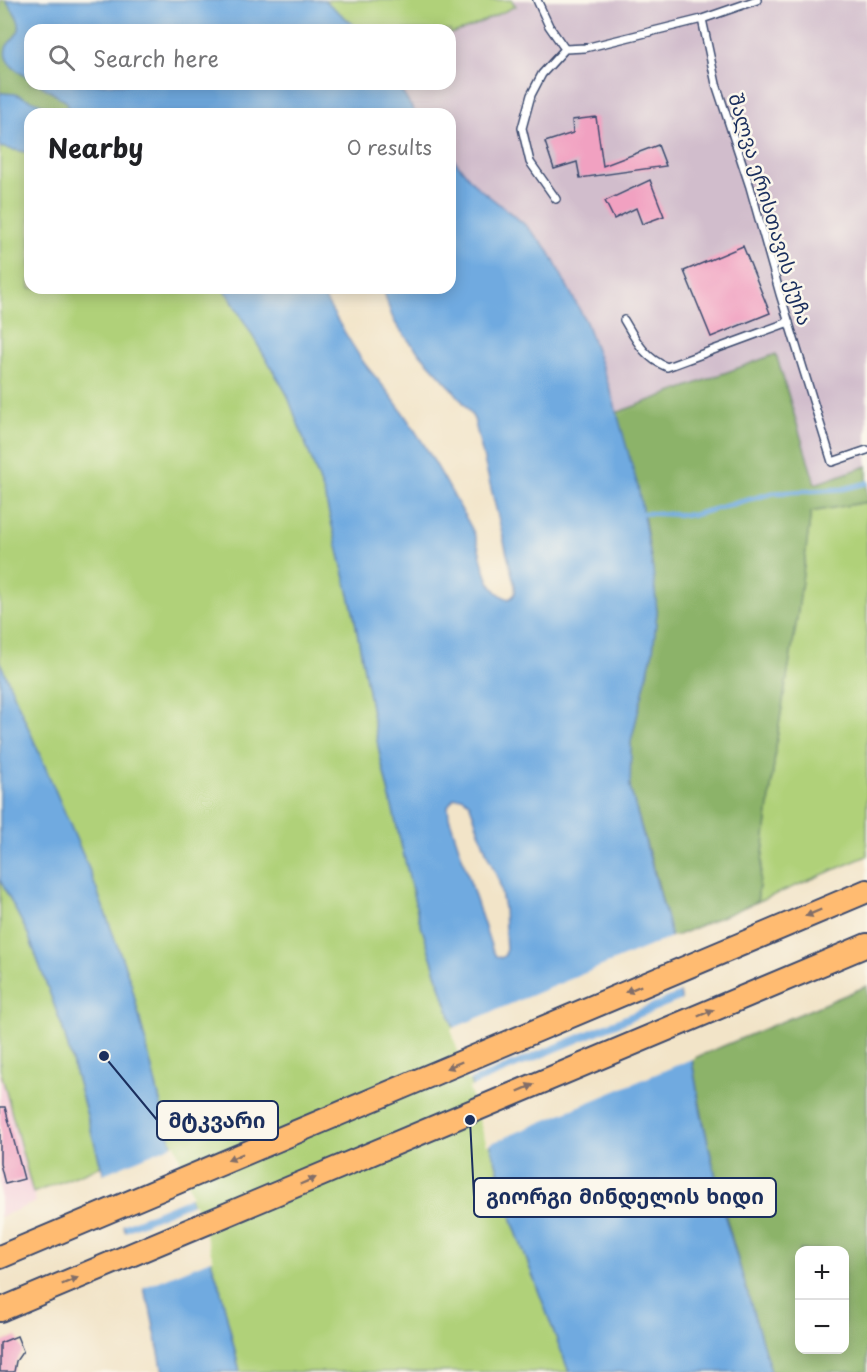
<!DOCTYPE html>
<meta charset="utf-8">
<style>
:root{--surface:#fff;--page:#f6f6f6;--text:#202124;--muted:#757577;--line:#e0e0e0}
body{margin:0;font-family:"Playpen Sans","Noto Sans Georgian",sans-serif;background:var(--page);color:var(--text)}
.controls{position:absolute;right:18px;bottom:18px;display:grid;overflow:hidden;border-radius:12px;box-shadow:0 3px 15px #0003}
.controls button{width:54px;height:54px;display:grid;place-items:center;padding:0;border:0;border-bottom:2px solid var(--line);background:var(--surface);color:var(--text);font:30px sans-serif}
.list{margin:0;padding:0;list-style:none}
h2{display:flex;justify-content:space-between;align-items:center;height:78px;margin:0;padding:0 24px;font-size:26px}
h2 small{font-size:20px;font-weight:400;color:var(--muted)}
.icon{flex:none;width:33px;height:33px;fill:none;stroke:currentColor;stroke-width:2;stroke-linecap:round;stroke-linejoin:round}
.map{position:relative;flex:none;width:867px;height:1372px;overflow:hidden}
.search{position:absolute;background:var(--surface);box-shadow:0 3px 15px #0003;left:24px;top:24px;width:432px;height:66px;display:flex;align-items:center;gap:15px;box-sizing:border-box;padding:0 21px;border-radius:18px;color:var(--muted);font-size:22px}
.panel{position:absolute;background:var(--surface);box-shadow:0 3px 15px #0003;left:24px;top:108px;width:432px;height:186px;border-radius:18px}
.map>svg:first-child{display:block}
</style>
<div class="map">
<svg width="867" height="1372" viewBox="0 0 867 1372">
<rect width="100%" height="100%" fill="#fbf7ec"/>
<filter id="ink" filterUnits="userSpaceOnUse"><feTurbulence type="fractalNoise" baseFrequency=".0167" numOctaves="2"/><feDisplacementMap in="SourceGraphic" scale="12" xChannelSelector="R" yChannelSelector="G"/><feConvolveMatrix kernelMatrix="1 2 1 2 8 2 1 2 1" color-interpolation-filters="sRGB"/></filter>
<filter id="wash" filterUnits="userSpaceOnUse"><feTurbulence type="fractalNoise" baseFrequency=".008" numOctaves="4" result="noise"/><feDisplacementMap in="SourceGraphic" scale="24" xChannelSelector="R" yChannelSelector="G"/><feGaussianBlur stdDeviation="1.35" result="paint"/><feColorMatrix in="noise" values="0 0 0 0 0 0 0 0 0 0 0 0 0 0 0 0 0 1.4 0 .05"/><feComposite in="paint" operator="in"/></filter>
<g filter="url(#wash)">
<rect width="100%" height="100%" fill="#f2e4c8"/>
<path fill="#f5cfdc" d="M 0,1069 L 36,1202 L 0,1217 Z"/>
<path fill="#d1bdcc" d="M 511,0 L 867,0 L 867,466 L 815,484 L 776,354 L 616,413 L 586,322 L 547,248 L 476,186 L 450,155 L 450,114 L 416,114 L 397,84 L 450,84 L 450,34 L 471,27 L 516,7 Z"/>
<path fill="#b0d179" stroke="#66806c" stroke-width="1.5" d="M 324,0 L 511,0 L 516,6 L 471,27 L 450,34 L 450,30 L 360,30 Z
M 0,147 L 30,153 L 30,288 L 222,288 L 229,296 L 287,394 L 324,493 L 354,615 L 380,756 L 419,919 L 492,1149 L 514,1226 L 569,1372 L 240,1372 L 220,1288 L 166,1126 L 131,983 L 89,869 L 0,662 Z
M 867,502 L 867,856 L 757,902 L 778,731 L 797,619 L 811,511 Z
M 0,880 L 28,934 L 63,1029 L 101,1166 L 33,1193 L 0,1069 Z"/>
<path fill="#8cb369" stroke="#547164" stroke-width="1.5" fill-rule="evenodd" d="M 0,0 L 6,0 C 11,8 22,20 19,30 C 17,36 10,41 7,46 C 0,62 19,72 30,79 L 30,84 L 39,84 L 68,102 L 68,108 L 65,111 L 58,111 L 15,94 L 0,93 Z
M 776,354 L 815,484 L 867,466 L 867,502 L 811,512 L 797,619 L 778,731 L 757,902 L 671,938 L 658,883 L 630,788 L 631,741 L 653,651 L 657,612 L 653,570 L 645,520 L 616,413 Z
M 867,986 L 867,1372 L 771,1372 C 740,1269 709,1166 692,1059 ZM 800,1250 L 844,1250 L 844,1350 L 800,1350 Z"/>
<path fill="#6faae0" stroke="#456c9f" stroke-width="1.5" fill-rule="evenodd" d="M 6,0 L 324,0 L 360,30 L 30,30 L 30,79 C 19,72 0,62 7,46 C 10,41 17,36 19,30 C 22,20 11,8 6,0 Z
M 39,84 L 397,84 L 416,114 L 30,114 L 30,153 L 0,147 L 0,93 L 15,94 L 61,112 L 68,108 L 67,102 Z
M 450,155 L 476,186 L 523,223 L 547,248 L 586,322 L 611,392 L 638,487 L 653,570 L 657,612 L 653,651 L 631,741 L 630,788 L 668,923 L 701,1113 L 725,1217 L 771,1372 L 569,1372 L 514,1226 L 492,1149 L 419,919 L 380,756 L 354,615 L 324,493 L 287,394 L 229,296 L 222,288 L 319,288 C 333,313 348,339 364,363 C 373,375 384,386 393,399 C 423,439 448,485 472,529 C 484,550 480,590 509,599 C 517,595 516,590 514,582 L 474,419 C 453,383 419,358 396,324 C 389,313 387,300 383,288 L 450,288 ZM 462,797 L 469,802 L 487,854 L 499,881 L 504,908 L 506,951 L 505,955 L 501,958 L 496,956 L 492,949 L 449,817 L 448,806 L 454,798 Z
M 0,662 L 89,869 L 131,983 L 166,1126 L 220,1288 L 240,1372 L 163,1372 L 150,1308 L 125,1231 L 101,1166 L 63,1029 L 28,934 L 0,880 Z"/>
<path fill="#f2e4c8" d="M 674,936 L 683,991 L 467,1081 L 451,1029 Z
M 684,999 L 694,1058 L 487,1145 L 469,1088 Z
M 175,1144 L 192,1196 L 120,1226 L 101,1175 Z
M 195,1203 L 213,1259 L 140,1289 L 123,1233 Z"/>
<g fill="none" stroke-linecap="round" stroke-linejoin="round">
<path stroke="#6faae0" stroke-width="5" d="M 643,513 L 693,515 L 773,493 L 843,489 L 867,483"/>
</g>
<g id="blocks">
<path fill="#f1a1c1" d="M 596,117 L 603,166 L 658,145 L 666,166 L 580,178 L 577,162 L 554,169 L 545,142 L 573,133 L 572,120 Z
M 650,180 L 664,216 L 642,224 L 636,208 L 614,219 L 605,201 Z
M 743,246 L 770,313 L 711,337 L 684,271 Z
M 0,1107 L 5,1107 L 24,1179 L 5,1184 L 0,1164 Z
M 17,1336 L 23,1351 L 16,1361 L 14,1372 L 0,1372 L 0,1343 Z"/>
</g>
</g>
<g filter="url(#ink)">
<use href="#blocks" fill-opacity="0" stroke="#3b4a6e" stroke-width="1.5"/>
<g fill="none" stroke-linecap="round" stroke-linejoin="round">
<defs>
<path id="lane" d="M 537,0 L 549,26 L 565,49 L 585,48 L 702,19 L 757,0
M 702,19 L 716,84 L 750,187 L 780,294 L 832,462 L 867,450
M 556,199 L 530,162 L 522,128 L 531,95 L 542,74 L 565,49
M 624,320 C 636,340 644,358 667,367 L 789,322"/>
<path id="primary" d="M 0,1257 L 867,891
M 0,1310 L 867,945"/>
</defs>
<use href="#lane" stroke="#3b4a6e" stroke-width="10"/>
<use href="#primary" stroke="#3b4a6e" stroke-width="26"/>
<use href="#lane" stroke="#fff" stroke-width="7"/>
<use href="#primary" stroke="#ffbb71" stroke-width="22"/>
</g>
<defs><path id="oneway-solid" d="M-6-.8H1V-3.2L6.5 0L1 3.2V.8H-6Z" transform="scale(1.5)"/></defs>
<g fill="#826e67">
<use href="#oneway-solid" transform="translate(813 913) rotate(157)"/>
<use href="#oneway-solid" transform="translate(633 989) rotate(157)"/>
<use href="#oneway-solid" transform="translate(706 1013) rotate(-23)"/>
<use href="#oneway-solid" transform="translate(454 1065) rotate(157)"/>
<use href="#oneway-solid" transform="translate(526 1088) rotate(-23)"/>
<use href="#oneway-solid" transform="translate(235 1157) rotate(157)"/>
<use href="#oneway-solid" transform="translate(308 1181) rotate(-23)"/>
<use href="#oneway-solid" transform="translate(70 1281) rotate(-23)"/>
</g>
</g>
<g text-anchor="middle" dominant-baseline="central" stroke-width="5" stroke-linejoin="round" paint-order="stroke">
<g font-size="20" fill="#1b2f5e" stroke="#fbf7ec">
<text transform="translate(771 209) rotate(73)">შალვა ერისთავის ქუჩა</text>
</g>
</g>
<path fill="none" stroke="#1b2f5e" stroke-width="2" d="M104 1056L157 1120M470 1120L474 1197"/>
<g fill="#1b2f5e" stroke="#fbf7ec" stroke-width="2">
<circle cx="104" cy="1056" r="6"/>
<circle cx="470" cy="1120" r="6"/>
</g>
<g fill="#fbf7ec" stroke="#1b2f5e" stroke-width="2">
<rect x="157" y="1101" width="121" height="39" rx="6"/>
<rect x="474" y="1178" width="302" height="39" rx="6"/>
</g>
<g font-size="21" text-anchor="middle" font-weight="bold" fill="#1b2f5e">
<text x="217" y="1128">მტკვარი</text>
<text x="625" y="1204">გიორგი მინდელის ხიდი</text>
</g>
</svg>
<div class="controls">
<button>+</button>
<button>−</button>
</div>
<div class="search"><svg class="icon" aria-label="search" viewBox="0 0 24 24"><circle cx="10" cy="10" r="6"/><path d="M15 15l6 6"/></svg>Search here</div>
<section class="panel">
<h2>Nearby<small>0 results</small></h2>
<ul class="list">
</ul>
</section>
</div>
